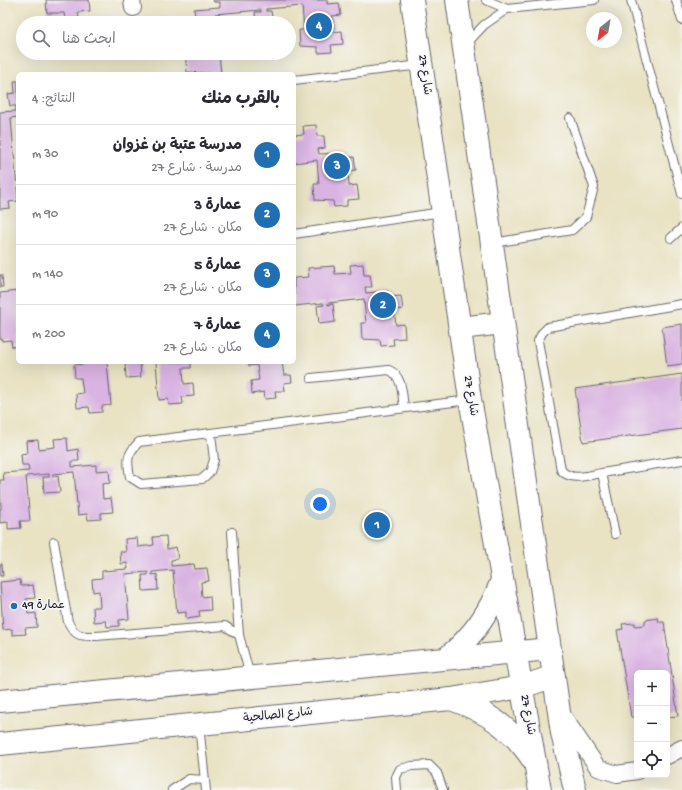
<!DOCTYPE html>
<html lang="ar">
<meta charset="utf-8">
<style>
:root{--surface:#fff;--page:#f2f2f3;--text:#2b2b33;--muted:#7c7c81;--line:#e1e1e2;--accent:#1f6fb2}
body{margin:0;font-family:"Gochi Hand","Playpen Sans Arabic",sans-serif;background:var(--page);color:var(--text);direction:rtl}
.controls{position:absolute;right:12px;bottom:12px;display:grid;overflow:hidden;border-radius:6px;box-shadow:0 4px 16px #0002}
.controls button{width:36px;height:36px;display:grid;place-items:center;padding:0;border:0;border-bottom:1px solid var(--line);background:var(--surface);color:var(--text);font:20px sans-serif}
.compass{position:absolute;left:586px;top:12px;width:36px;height:36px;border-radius:50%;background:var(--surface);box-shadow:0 4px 16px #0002;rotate:211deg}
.you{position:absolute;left:320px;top:504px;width:14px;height:14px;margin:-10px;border:3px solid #fff;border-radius:50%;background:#1a73e8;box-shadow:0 0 0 6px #1a73e833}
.badge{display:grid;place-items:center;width:26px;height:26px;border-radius:50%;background:var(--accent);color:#fff;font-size:13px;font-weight:700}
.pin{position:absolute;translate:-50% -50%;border:2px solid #fff;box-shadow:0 1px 4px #0006}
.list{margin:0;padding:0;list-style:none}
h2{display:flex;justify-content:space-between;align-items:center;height:52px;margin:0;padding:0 16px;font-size:17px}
h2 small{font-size:13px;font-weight:400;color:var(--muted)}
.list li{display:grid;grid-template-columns:26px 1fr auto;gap:12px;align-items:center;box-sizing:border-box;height:60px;padding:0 16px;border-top:1px solid var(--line)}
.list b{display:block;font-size:15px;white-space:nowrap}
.list p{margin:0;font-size:13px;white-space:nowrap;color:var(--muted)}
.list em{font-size:13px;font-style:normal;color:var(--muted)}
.icon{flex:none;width:22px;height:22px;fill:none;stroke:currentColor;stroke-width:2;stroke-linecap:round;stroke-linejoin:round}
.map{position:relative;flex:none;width:682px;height:790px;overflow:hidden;direction:ltr}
.search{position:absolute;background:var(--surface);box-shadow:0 4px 16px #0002;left:16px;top:16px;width:280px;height:44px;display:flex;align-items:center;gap:10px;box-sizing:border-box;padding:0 14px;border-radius:22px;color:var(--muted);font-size:15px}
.panel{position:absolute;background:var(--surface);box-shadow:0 4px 16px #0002;left:16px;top:72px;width:280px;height:292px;border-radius:6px;direction:rtl}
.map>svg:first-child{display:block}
</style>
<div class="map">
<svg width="682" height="790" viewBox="0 0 682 790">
<rect width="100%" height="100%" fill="#f6f6f2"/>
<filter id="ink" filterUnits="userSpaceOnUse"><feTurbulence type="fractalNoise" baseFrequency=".025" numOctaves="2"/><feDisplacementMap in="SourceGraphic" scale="8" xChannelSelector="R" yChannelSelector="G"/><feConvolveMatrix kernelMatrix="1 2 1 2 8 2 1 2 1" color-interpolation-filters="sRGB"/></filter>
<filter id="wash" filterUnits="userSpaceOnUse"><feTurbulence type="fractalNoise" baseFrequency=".012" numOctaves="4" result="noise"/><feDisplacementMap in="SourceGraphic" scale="16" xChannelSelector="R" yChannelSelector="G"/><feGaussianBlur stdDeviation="0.9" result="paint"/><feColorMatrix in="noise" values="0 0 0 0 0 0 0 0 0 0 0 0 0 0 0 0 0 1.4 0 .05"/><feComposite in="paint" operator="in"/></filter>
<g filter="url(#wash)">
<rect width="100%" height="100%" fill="#e9e3c4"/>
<g id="blocks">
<path fill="#d9b3e2" d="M 46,0 L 89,0 L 90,11 L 78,12 L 79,18 L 65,19 L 64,13 L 47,13 Z
M 213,0 L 327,0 L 327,4 L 339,3 L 341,15 L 332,16 L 334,32 L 342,31 L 343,44 L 331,45 L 332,52 L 318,53 L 318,47 L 300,46 L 299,30 L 304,30 L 302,6 L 266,9 L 266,11 L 271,11 L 273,23 L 256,23 L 255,12 L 261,12 L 261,10 L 215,14 L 216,23 L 183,23 L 182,17 L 195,16 L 194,9 L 220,7 L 220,2 L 214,2 Z
M 185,53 L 219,53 L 221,74 L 187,72 Z
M 14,81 L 18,81 L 18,117 L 11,118 L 18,201 L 9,202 L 10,208 L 0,209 L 0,112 L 16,111 L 16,106 L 10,106 L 8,94 L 15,93 Z
M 316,125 L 317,136 L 324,136 L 325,148 L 318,149 L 319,154 L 342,153 L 342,158 L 354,157 L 356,170 L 348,171 L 349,186 L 357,185 L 359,199 L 347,200 L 347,206 L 334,207 L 333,201 L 315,200 L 314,184 L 319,184 L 317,160 L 294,163 L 294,135 L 304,134 L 303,126 Z
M 363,264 L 364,275 L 370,275 L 372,287 L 365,287 L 366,293 L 388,291 L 389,297 L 401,296 L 403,309 L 394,310 L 396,325 L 404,324 L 405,338 L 393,339 L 394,345 L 381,346 L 380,340 L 362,339 L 361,323 L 366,323 L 364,299 L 328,303 L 328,305 L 333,304 L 335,322 L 319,324 L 317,306 L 324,305 L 323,303 L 294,306 L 294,278 L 309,277 L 308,268 L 334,266 L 335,274 L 351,273 L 350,265 Z
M 0,275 L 2,275 L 3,287 L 0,287 Z
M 18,291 L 18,346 L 12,347 L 11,340 L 2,341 L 2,339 L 0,339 L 0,293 Z
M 682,324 L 682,364 L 667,366 L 662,327 Z
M 85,362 L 107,362 L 111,405 L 102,406 L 102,412 L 90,413 L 89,407 L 77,408 L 76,394 L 83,393 L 81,378 L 75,378 L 74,365 L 85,364 Z
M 125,362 L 140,362 L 141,377 L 126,378 Z
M 156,362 L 191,362 L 191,368 L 183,368 L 184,384 L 193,383 L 194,396 L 182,397 L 183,404 L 169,405 L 168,399 L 159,400 Z
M 249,362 L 282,362 L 284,375 L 291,375 L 292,382 L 284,383 L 285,391 L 275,391 L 276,398 L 265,399 L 264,392 L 252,394 L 251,381 L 259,380 L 257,365 L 249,366 Z
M 682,374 L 682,429 L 583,442 L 575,389 Z
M 67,438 L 68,451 L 78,449 L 79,461 L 72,461 L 72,467 L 96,465 L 96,471 L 109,470 L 110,483 L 102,484 L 103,499 L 111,498 L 113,512 L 101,513 L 101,519 L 88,520 L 87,514 L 78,515 L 74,472 L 53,474 L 53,477 L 58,476 L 60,492 L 44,493 L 43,477 L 49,477 L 49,474 L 26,476 L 30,521 L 20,521 L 21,528 L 8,529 L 8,522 L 0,523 L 0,509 L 1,509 L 0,480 L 4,480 L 3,473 L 29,471 L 28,465 L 22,465 L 21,454 L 27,453 L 26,441 L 38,440 L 39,449 L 55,447 L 54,439 Z
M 166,536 L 167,549 L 176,547 L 178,559 L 171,560 L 171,566 L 194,564 L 195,569 L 207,568 L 209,581 L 201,582 L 202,597 L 210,596 L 211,610 L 199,611 L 200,617 L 186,619 L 186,612 L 177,613 L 173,570 L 152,572 L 152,575 L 157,574 L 158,590 L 143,591 L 142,575 L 148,575 L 148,572 L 125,574 L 129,619 L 119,620 L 119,626 L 107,627 L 106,621 L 94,622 L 93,607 L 100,607 L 99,591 L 93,592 L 92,579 L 102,578 L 102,571 L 128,569 L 127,563 L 121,564 L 120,552 L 126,552 L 125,539 L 137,538 L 138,547 L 154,545 L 153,537 Z
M 0,564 L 2,564 L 3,576 L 0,576 Z
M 20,580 L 21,586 L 33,585 L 35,598 L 26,599 L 28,614 L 36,613 L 37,627 L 25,628 L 26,634 L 12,635 L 12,629 L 3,630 L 0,582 Z
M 658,618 L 659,622 L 664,622 L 678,716 L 667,717 L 667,673 L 637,673 L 636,720 L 636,717 L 631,717 L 617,630 L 623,629 L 622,624 L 635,623 L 635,626 L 645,625 L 645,620 Z"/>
</g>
</g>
<g filter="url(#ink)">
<use href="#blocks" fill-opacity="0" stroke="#68666b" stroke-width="1"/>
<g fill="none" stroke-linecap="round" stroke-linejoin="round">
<defs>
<path id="service" d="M 486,0 L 507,9
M 631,0 L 682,194
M 676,0 L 682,20
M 467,43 L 484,25 L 507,9 L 594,0
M 294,80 L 421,65
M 294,234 L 442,212
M 671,238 L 682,228
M 493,243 L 572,230 L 586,217 L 594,187 L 570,118
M 311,378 L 389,370 C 403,376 402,395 404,408
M 211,434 L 214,460 L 210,472 L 202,479 L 141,484 L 130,477 C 127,460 126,455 139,442 L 469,400
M 602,473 L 682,460
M 232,532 L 239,635
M 615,534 L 602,473 C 588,475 571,482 561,470 L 538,341 L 542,333 L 548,327 L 682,304
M 54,542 L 68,622 C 76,637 80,636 96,636 L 225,626 L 239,635 L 250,676
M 199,725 L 206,790
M 172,790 L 189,779 L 205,780
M 397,790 L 396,777 L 400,769 L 412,766 L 429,765 L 437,773 L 443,790"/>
<path id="minor" d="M 132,0 L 133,8
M 561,713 L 598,768 L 617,774 L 637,771
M 667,756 L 682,748"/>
<path id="secondary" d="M 412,0 L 470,399 L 540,790
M 457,0 L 562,733 L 575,790
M 460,328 L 503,323
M 448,657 C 474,635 490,612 502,580
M 451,699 C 486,711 513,729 533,760
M 0,701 L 550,649
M 0,744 L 451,699 L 522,687 L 554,676"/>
</defs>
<use href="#service" stroke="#68666b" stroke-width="10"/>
<use href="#minor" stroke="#68666b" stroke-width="18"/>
<use href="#secondary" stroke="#68666b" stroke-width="24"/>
<use href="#service" stroke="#fff" stroke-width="8"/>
<use href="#minor" stroke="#fff" stroke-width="16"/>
<use href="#secondary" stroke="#fff" stroke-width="22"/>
</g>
</g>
<circle fill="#1f6fb2" stroke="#f6f6f2" stroke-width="1.5" cx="14" cy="606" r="4"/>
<g text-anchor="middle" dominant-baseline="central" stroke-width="3.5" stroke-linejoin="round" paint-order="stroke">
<g font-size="12" fill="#22223b" stroke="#f6f6f2">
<text transform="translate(424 75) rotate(82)">شارع 27</text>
<text transform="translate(470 396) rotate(81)">شارع 27</text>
<text transform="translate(527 715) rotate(80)">شارع 27</text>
<text transform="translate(278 716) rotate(-6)">شارع الصالحية</text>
</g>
<g font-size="12" fill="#22223b" stroke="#f6f6f2" text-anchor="start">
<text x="22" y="606">عمارة 49</text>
</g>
</g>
</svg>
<div class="controls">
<button>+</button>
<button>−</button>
<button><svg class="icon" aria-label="locate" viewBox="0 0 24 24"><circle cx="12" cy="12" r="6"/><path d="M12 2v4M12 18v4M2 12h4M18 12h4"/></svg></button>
</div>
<svg class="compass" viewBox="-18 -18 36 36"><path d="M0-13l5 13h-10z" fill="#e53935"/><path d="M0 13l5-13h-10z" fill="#7c7c81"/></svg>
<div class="you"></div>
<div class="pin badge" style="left:377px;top:525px">1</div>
<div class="pin badge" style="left:383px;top:305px">2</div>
<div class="pin badge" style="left:337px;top:166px">3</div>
<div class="pin badge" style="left:319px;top:26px">4</div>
<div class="search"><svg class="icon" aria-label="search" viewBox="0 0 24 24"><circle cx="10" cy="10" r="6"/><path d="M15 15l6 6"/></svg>ابحث هنا</div>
<section class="panel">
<h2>بالقرب منك<small>النتائج: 4</small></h2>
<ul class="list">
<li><span class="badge">1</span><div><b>مدرسة عتبة بن غزوان</b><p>مدرسة · شارع 27</p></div><em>30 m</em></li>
<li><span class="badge">2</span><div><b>عمارة 3</b><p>مكان · شارع 27</p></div><em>90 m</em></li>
<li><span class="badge">3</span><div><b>عمارة 5</b><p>مكان · شارع 27</p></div><em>140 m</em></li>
<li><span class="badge">4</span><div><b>عمارة 7</b><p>مكان · شارع 27</p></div><em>200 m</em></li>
</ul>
</section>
</div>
